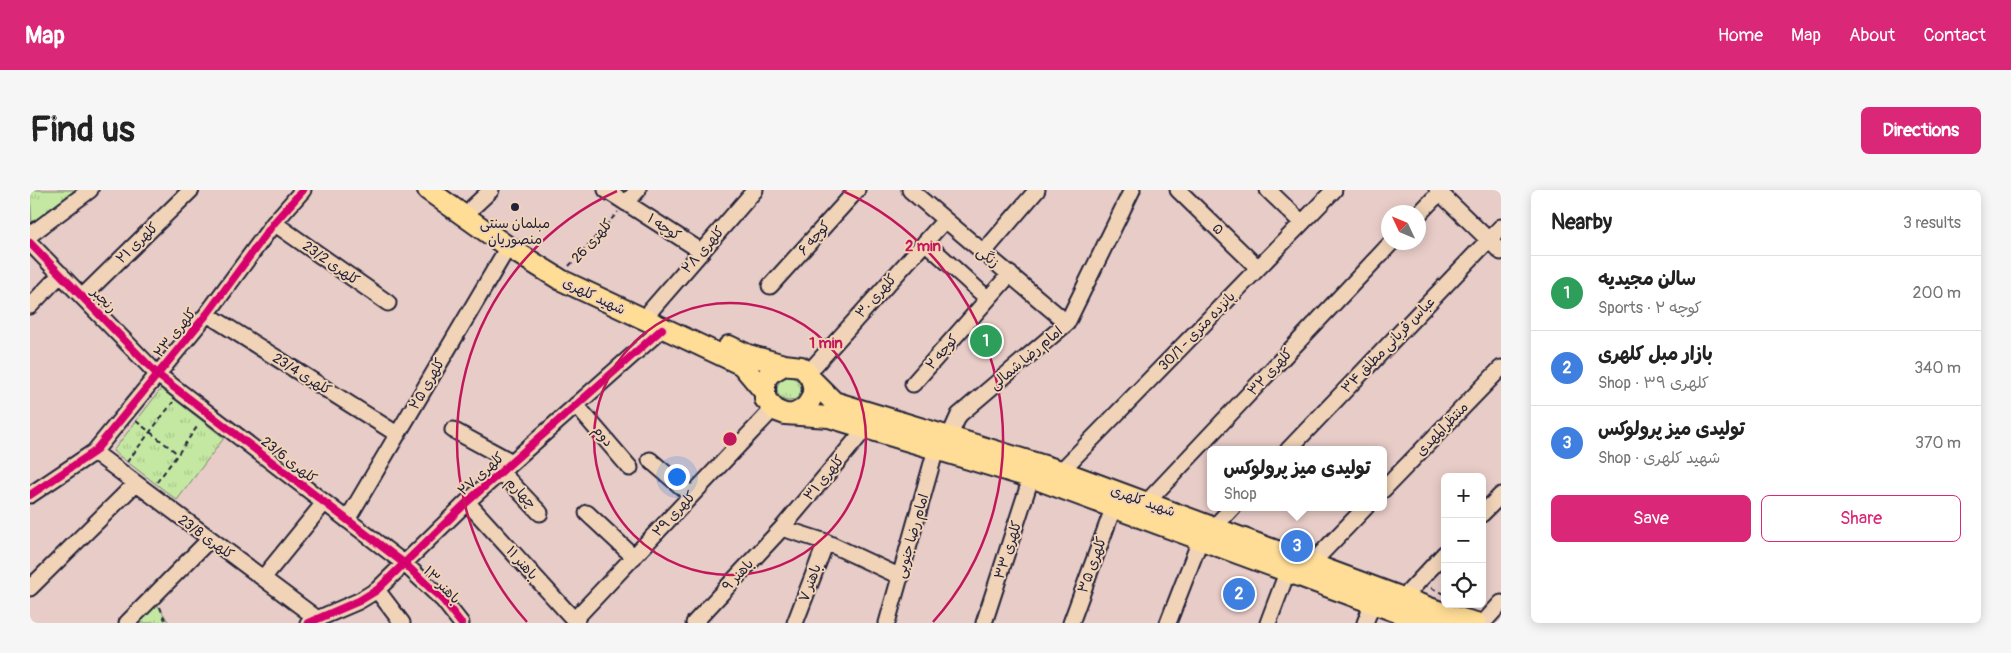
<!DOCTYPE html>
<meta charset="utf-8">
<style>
:root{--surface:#fff;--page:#f6f6f6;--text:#222;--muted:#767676;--line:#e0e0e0;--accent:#db2777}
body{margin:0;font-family:Pangolin,"Playpen Sans Arabic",sans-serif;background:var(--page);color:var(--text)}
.controls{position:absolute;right:15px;bottom:15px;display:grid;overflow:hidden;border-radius:8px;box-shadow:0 2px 12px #0003}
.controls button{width:45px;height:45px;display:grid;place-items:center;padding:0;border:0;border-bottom:1px solid var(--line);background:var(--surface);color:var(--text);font:25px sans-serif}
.compass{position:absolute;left:1351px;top:15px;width:45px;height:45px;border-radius:50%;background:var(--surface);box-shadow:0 2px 12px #0003;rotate:314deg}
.you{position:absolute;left:646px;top:286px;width:18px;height:18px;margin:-12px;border:4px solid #fff;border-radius:50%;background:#1a73e8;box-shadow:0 0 0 8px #1a73e833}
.badge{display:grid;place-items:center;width:32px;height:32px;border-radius:50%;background:var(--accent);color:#fff;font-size:16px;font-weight:700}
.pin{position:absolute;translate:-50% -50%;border:2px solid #fff;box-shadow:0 1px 5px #0006}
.popup{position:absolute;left:1177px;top:256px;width:180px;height:65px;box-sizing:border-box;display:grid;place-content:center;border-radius:8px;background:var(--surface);filter:drop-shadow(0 1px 4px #0005);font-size:16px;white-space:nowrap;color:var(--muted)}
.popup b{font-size:19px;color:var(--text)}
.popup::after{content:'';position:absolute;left:50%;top:100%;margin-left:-10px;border:10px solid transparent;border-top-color:var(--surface)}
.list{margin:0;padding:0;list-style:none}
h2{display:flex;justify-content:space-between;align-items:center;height:65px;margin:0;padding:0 20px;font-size:21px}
h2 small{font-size:16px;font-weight:400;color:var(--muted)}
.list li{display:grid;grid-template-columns:32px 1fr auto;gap:15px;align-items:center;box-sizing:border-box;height:75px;padding:0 20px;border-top:1px solid var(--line)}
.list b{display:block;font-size:19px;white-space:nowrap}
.list p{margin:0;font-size:16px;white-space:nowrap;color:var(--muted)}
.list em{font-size:16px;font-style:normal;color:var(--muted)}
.actions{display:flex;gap:10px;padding:15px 20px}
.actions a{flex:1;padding:11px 0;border:1px solid var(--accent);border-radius:8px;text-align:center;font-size:18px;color:var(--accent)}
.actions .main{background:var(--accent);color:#fff}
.icon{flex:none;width:28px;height:28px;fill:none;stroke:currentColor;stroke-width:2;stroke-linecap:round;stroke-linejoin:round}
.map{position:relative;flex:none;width:1471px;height:433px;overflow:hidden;border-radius:8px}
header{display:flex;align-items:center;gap:30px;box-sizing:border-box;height:70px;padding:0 25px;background:var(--accent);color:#fff}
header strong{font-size:24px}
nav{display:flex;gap:28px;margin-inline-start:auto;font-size:18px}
.intro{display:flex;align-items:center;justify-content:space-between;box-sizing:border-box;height:120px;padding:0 30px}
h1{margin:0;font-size:35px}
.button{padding:12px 22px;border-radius:8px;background:var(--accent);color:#fff;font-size:18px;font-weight:700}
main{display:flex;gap:30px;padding:0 30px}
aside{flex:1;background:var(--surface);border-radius:8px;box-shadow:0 2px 12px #0003}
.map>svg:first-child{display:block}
</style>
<header>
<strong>Map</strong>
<nav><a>Home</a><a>Map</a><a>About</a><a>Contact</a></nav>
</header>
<div class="intro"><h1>Find us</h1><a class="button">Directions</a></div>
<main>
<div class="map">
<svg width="1471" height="433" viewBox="0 0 1471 433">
<defs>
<pattern id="grass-tufts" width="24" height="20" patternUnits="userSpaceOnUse" patternTransform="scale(1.25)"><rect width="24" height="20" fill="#c4e8a1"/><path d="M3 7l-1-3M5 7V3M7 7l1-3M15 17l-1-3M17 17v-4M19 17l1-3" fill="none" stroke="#a8c78c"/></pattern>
</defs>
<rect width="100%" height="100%" fill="#e8ccc7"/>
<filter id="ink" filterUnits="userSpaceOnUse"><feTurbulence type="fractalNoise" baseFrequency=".02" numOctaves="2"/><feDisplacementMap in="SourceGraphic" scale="10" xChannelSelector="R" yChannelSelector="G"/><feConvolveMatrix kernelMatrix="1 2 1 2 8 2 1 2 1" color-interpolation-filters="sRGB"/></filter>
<g filter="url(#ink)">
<path fill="url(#grass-tufts)" stroke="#73856e" d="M 0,0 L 49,0 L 2,36 Z
M747 199a12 12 0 1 1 24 0a12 12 0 1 1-24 0Z
M 131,199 L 194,248 L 147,310 L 83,261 Z
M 122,406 L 139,433 L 97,433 Z"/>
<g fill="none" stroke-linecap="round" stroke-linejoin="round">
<defs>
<path id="minor" d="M 576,0 L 671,61
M 880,0 L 1037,133
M 1148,0 L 1228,78
M 1238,0 L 1272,33
M 1407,0 L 1471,62
M 596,13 L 608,0
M 443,17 L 461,0
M 1388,25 L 1412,0
M 244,33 L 358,113
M 0,45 L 60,0
M 895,52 L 958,109
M 0,53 L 128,185 L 375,374 L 413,410 L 431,433
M 953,63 L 1007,0
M 740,96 L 827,0
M 53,106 L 161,0
M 0,116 L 31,84
M 621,120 L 725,0
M 177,124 L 367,244
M 778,183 L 915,30
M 883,194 L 980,84
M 546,215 L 600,278
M 423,240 L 482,272
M 919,247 L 929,225 L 1037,133 L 1102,0
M 1258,260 L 1471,37
M 64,262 L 289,430
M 620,270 L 661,305
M 1031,281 L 1304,0
M 471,282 L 510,323
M 1353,300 L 1471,178
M 0,305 L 64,262 L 177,124 L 244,33 L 273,0
M 437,312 L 547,433
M 1117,312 L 1362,52
M 557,323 L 604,367
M 1452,324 L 1471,305
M 317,330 L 478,57
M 1184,337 L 1203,317
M 752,338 L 796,352 L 871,387
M 1282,373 L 1336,317
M 233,388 L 294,313
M 0,398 L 105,294
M 347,400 L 372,433
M 1373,408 L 1415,363
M 544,430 L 743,219
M 97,433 L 179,350
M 278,433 L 329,411 L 347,400 L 437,312 L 632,139
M 664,433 L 752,338 L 836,238
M 765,433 L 796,352
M 857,433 L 906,259
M 954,433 L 1001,288
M 1041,433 L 1084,316
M 1138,433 L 1171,348
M 1238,433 L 1258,380
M 1335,433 L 1343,412
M 1453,433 L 1471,413"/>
<path id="major" d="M 398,0 L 478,57 L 531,90 L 712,175 L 733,200
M 699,156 L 718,165 L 754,175
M 782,190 L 804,212 L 1031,281 L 1424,427 L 1446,433
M 764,224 C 786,215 790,192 771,177 L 754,175 L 739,184 L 735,191 L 735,209 L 747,221 L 755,224 L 799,227 L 1012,291 L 1397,433"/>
</defs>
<use href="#minor" stroke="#22223b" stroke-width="19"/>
<use href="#major" stroke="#22223b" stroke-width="24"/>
<path stroke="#22223b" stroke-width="2" stroke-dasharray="5 4" stroke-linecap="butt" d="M 539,76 L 588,22
M 106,231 L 148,264 L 169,234
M 97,272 L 143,212
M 127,292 L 148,264
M 1452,385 L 1457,381
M 1401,398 L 1415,404
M 130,417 L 136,433"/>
<use href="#minor" stroke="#f1d4b8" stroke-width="15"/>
<use href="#major" stroke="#ffdd96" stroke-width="20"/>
<defs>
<path id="cycleway" d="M 0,53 L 128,185 L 375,374 L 413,410 L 431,433
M 0,305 L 64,262 L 177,124 L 244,33 L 273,0
M 278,433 L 329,411 L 347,400 L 437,312 L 632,139"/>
</defs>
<use href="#cycleway" stroke="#f1d4b8" stroke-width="11"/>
<use href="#cycleway" stroke="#d6006c" stroke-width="8"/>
</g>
</g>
<g fill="none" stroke="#c2185b" stroke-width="2.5">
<circle cx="700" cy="249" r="136"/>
<path d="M497 432A273 273 0 0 1 587 1M813 1A273 273 0 0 1 903 432"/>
</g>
<circle fill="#22223b" stroke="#f1d4b8" stroke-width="2" cx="485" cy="17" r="5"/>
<g text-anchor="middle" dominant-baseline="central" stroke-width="4" stroke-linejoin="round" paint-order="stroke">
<g font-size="14" fill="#22223b" stroke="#f1d4b8">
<text x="485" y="33">مبلمان سنتی<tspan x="485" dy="16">منصوریان</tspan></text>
</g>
<g font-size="14" fill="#22223b" stroke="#f1d4b8">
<text transform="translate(634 37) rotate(33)">۱ کوچه</text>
<text transform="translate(1188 39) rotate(45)">۵</text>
<text transform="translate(784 48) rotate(-48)">۶ کوچه</text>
<text transform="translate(562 51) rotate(-48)">کلهری 26</text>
<text transform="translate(107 53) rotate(-44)">کلهری ۲۱</text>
<text transform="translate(673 60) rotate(-49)">کلهری ۲۸</text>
<text transform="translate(958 67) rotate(39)">زنگی</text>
<text transform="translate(301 73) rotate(35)">کلهری 23/2</text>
<text transform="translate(564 106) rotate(26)">شهید کلهری</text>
<text transform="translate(846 106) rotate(-48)">کلهری ۳۰</text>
<text transform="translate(74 110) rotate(46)">رنجبر</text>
<text transform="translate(1167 141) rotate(-46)">30/1 - پانزده متری</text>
<text transform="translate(145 143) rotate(-51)">کلهری ۲۳</text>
<text transform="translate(1358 155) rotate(-46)">عباس قربانی مطلق ۳۴</text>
<text transform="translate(912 162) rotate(-49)">۲ کوچه</text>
<text transform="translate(996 168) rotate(-40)">امام رضا شمالی</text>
<text transform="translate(1240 182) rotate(-47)">کلهری ۳۲</text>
<text transform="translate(272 184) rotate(32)">کلهری 23/4</text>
<text transform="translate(397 194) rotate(-60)">کلهری ۲۵</text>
<text transform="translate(1412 239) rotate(-46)">منتظرالمهدی</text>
<text transform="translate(573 246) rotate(49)">دوم</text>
<text transform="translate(259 270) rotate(38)">کلهری 23/6</text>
<text transform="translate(451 284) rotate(-42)">کلهری ۲۷</text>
<text transform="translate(794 288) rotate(-50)">کلهری ۳۱</text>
<text transform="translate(491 303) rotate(46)">چهارم</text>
<text transform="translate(1113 311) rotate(20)">شهید کلهری</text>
<text transform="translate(644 324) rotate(-47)">کلهری ۲۹</text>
<text transform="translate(882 346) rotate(-74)">امام رضا جنوبی</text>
<text transform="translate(176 347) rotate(36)">کلهری 23/8</text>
<text transform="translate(978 360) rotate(-72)">کلهری ۳۳</text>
<text transform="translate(492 373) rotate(48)">باهنر ۱۱</text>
<text transform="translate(1062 375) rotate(-70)">کلهری ۳۵</text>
<text transform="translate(708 385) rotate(-47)">باهنر ۹</text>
<text transform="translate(780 393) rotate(-69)">باهنر ۷</text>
<text transform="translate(412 395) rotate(46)">باهنر ۱۳</text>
</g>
</g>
<circle cx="700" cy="249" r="8" fill="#c2185b" stroke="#f1d4b8" stroke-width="2.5"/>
<g font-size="15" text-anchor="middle" font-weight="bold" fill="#c2185b" stroke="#f1d4b8" stroke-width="4" stroke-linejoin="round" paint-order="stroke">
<text x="893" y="61">2 min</text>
<text x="796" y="158">1 min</text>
</g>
</svg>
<div class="controls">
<button>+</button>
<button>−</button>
<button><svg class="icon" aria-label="locate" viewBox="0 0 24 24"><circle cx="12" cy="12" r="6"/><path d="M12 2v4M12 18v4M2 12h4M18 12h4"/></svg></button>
</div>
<svg class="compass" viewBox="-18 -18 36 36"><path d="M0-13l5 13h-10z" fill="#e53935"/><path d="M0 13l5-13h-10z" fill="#767676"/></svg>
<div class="you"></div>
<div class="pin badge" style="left:956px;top:151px;background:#2e9e5b">1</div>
<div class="pin badge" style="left:1209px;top:404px;background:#3f7fe0">2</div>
<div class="pin badge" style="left:1267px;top:356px;background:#3f7fe0">3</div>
<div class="popup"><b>تولیدی میز پرولوکس</b>Shop</div>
</div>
<aside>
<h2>Nearby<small>3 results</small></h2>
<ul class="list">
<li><span class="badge" style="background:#2e9e5b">1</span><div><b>سالن مجیدیه</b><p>Sports · ۲ کوچه</p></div><em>200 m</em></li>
<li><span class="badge" style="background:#3f7fe0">2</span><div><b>بازار مبل کلهری</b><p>Shop · کلهری ۳۹</p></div><em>340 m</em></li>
<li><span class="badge" style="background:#3f7fe0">3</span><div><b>تولیدی میز پرولوکس</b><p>Shop · شهید کلهری</p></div><em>370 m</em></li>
</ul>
<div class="actions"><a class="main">Save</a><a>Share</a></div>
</aside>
</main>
